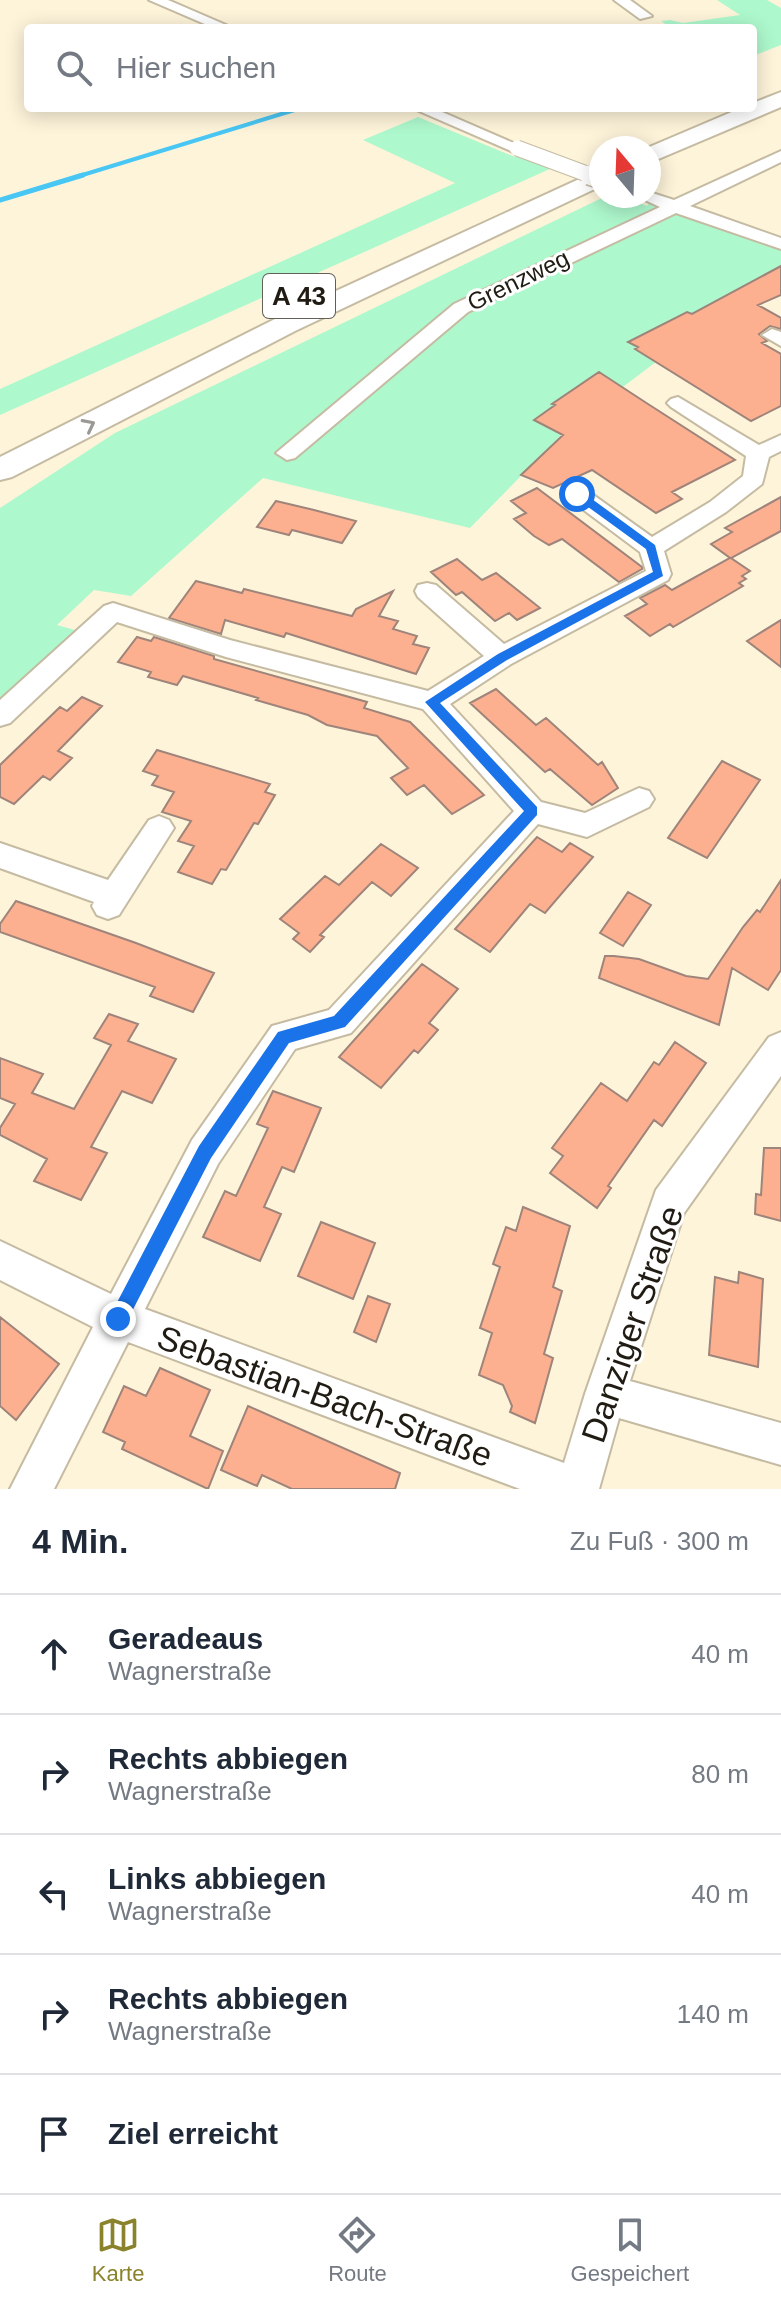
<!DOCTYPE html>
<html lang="de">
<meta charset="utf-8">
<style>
:root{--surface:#fff;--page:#f2f2f3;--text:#1f2937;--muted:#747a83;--line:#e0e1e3;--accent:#8a832b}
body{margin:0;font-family:Helvetica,sans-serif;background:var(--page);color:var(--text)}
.compass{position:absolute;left:589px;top:136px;width:72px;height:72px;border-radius:50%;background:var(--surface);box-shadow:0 4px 20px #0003;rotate:341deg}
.stop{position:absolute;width:24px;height:24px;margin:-18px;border:6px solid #1a73e8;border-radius:50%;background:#fff}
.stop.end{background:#1a73e8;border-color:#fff;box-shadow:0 2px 8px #0008}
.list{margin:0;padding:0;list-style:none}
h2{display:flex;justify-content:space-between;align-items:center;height:104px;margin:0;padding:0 32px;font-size:34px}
h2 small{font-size:26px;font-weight:400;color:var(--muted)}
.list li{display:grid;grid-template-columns:52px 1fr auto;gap:24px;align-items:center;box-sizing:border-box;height:120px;padding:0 32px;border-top:2px solid var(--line)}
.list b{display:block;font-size:30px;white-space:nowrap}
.list p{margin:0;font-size:26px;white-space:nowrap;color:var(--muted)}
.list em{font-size:26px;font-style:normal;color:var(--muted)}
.icon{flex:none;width:44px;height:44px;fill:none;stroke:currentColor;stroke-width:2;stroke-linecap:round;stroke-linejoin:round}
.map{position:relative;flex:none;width:781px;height:1489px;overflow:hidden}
.search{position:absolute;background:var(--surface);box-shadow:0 4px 20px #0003;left:24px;right:24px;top:24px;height:88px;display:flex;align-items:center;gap:20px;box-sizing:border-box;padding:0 28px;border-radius:8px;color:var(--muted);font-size:30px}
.sheet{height:704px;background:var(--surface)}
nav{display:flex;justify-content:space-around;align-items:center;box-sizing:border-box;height:112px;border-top:2px solid var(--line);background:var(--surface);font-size:22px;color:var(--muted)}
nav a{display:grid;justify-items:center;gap:4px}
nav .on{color:var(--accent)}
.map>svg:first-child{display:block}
</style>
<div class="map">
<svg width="781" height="1489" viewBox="0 0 781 1489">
<rect width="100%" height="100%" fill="#fef4da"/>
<path fill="#aef8cd" d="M 717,0 L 767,0 L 781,8 L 781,45 L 753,56 L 753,28 L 671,28 L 661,21 L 670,20 L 683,23 L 740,15 Z
M 418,117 L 515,157 L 526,157 L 552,168 L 0,415 L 0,389 L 455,183 L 363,140 Z
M 606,196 L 622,196 L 647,206 L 651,199 L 781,244 L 781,286 L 681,343 L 566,430 L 470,528 L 263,478 L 131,596 L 94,590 L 57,625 L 89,634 L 0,716 L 0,508 L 115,433 Z"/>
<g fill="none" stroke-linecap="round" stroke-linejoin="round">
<path stroke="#49c7f4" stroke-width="4" d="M 76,177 L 301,108"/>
<path stroke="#49c7f4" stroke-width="5" d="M 0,200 L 83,175"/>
</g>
<path fill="#fcb08f" stroke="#9e847a" stroke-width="2" d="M 781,266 L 781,295 L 758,305 L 781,318 L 781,329 L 770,326 L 759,334 L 767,341 L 762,343 L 781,354 L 781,406 L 751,421 L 635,349 L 638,347 L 628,342 L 687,312 L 692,314 Z
M 599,372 L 648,404 L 735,460 L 672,492 L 682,499 L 656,513 L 592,470 L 553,488 L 521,475 L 563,435 L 534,420 L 555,405 L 552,404 Z
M 537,488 L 642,567 L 642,569 L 619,582 L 562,539 L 549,545 L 534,536 L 514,519 L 526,513 L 511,501 Z
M 781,497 L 781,531 L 731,558 L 750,571 L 742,576 L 746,579 L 739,583 L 743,586 L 673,627 L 670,624 L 650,636 L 625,616 L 647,604 L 640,598 L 665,585 L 672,590 L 730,558 L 711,544 L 732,532 L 725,528 Z
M 276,501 L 314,510 L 356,521 L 342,543 L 292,530 L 289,535 L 257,527 Z
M 457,559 L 482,580 L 496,573 L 540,608 L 517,620 L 509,613 L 495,621 L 462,592 L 456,595 L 431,572 Z
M 196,581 L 242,593 L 244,589 L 352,616 L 356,609 L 393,591 L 379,616 L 398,621 L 393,629 L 417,636 L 413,644 L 429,648 L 416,674 L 286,633 L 284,637 L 225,620 L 221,634 L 169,618 Z
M 781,620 L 781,667 L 747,641 Z
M 137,637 L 151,641 L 154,637 L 214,656 L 214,659 L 367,702 L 364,708 L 410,722 L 484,795 L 452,814 L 424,785 L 407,795 L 391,778 L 408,768 L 377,736 L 327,725 L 308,715 L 256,700 L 258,698 L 183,676 L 177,685 L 148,677 L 151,672 L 118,662 Z
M 496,689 L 536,725 L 546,718 L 598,765 L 602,762 L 618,788 L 592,805 L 550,769 L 545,772 L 470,703 Z
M 82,697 L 102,706 L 58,751 L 72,758 L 50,780 L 43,776 L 14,804 L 0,797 L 0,765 L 60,707 L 67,711 Z
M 157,750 L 270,784 L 265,792 L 275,795 L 258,824 L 254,823 L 226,870 L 221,869 L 212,884 L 178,872 L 194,846 L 178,841 L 191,821 L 162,812 L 174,792 L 152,785 L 158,776 L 143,771 Z
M 722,761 L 760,780 L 707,858 L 668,838 Z
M 537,837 L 562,852 L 570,843 L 593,857 L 545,913 L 530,904 L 490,952 L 455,929 Z
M 381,844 L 418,868 L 391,896 L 372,882 L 320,935 L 324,937 L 310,952 L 293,939 L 299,933 L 280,919 L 325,876 L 339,885 Z
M 781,880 L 781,970 L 768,990 L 732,968 L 719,1025 L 599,978 L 605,956 L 614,956 L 639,959 L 686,976 L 708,979 L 743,927 L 757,910 L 760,912 Z
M 628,892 L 651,905 L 623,946 L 600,933 Z
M 16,901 L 136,943 L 214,973 L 193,1012 L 150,996 L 155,987 L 0,932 L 0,924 Z
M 422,964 L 458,989 L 429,1023 L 438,1030 L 418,1053 L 414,1050 L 381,1088 L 339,1057 Z
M 109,1014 L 138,1024 L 128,1041 L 176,1059 L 152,1103 L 122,1091 L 91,1147 L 107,1153 L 81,1200 L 34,1181 L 47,1159 L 0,1135 L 0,1128 L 15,1104 L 0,1098 L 0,1058 L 43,1074 L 32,1093 L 74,1109 L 111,1045 L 94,1038 Z
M 675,1042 L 706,1063 L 662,1126 L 654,1120 L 608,1186 L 611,1188 L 597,1208 L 550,1173 L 563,1156 L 552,1148 L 601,1083 L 627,1101 L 654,1062 L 659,1065 Z
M 273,1091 L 321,1108 L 294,1172 L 282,1167 L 264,1207 L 281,1214 L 260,1261 L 203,1237 L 225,1191 L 236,1196 L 268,1128 L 257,1124 Z
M 764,1148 L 781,1148 L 781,1221 L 755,1214 L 756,1194 L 761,1195 Z
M 523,1207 L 570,1226 L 553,1287 L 562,1291 L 544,1354 L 553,1358 L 535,1423 L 510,1412 L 512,1406 L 503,1385 L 479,1375 L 492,1333 L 480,1328 L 500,1267 L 493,1264 L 506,1227 L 516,1231 Z
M 321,1222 L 375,1243 L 353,1299 L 298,1276 Z
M 739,1272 L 763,1279 L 758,1367 L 709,1355 L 715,1277 L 738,1283 Z
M 368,1296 L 390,1304 L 376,1342 L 354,1332 Z
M 0,1317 L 59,1364 L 16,1420 L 0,1406 Z
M 160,1368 L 210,1390 L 190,1436 L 223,1451 L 208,1489 L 122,1449 L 125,1442 L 103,1432 L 124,1386 L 146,1396 Z
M 248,1406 L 400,1473 L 395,1489 L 292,1489 L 262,1475 L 257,1486 L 221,1470 Z"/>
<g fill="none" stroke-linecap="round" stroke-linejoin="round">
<defs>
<path id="minor" d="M 149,0 L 168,0 L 233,28 L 214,28 Z
M 614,0 L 630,0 L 652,16 L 640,19 Z
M 412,108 L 433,108 L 525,148 L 517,153 L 511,151 Z
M 781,151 L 781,162 L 690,206 L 781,238 L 781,249 L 676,213 L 468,312 L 295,458 L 287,460 L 276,453 L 454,304 L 660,207 L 636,196 L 649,196 L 649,192 L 674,200 Z
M 772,329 L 781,332 L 781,346 L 762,335 Z
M 678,397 L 759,445 L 781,435 L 781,451 L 769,457 L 762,484 L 726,512 L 664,551 L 671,574 L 668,580 L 511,664 L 450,704 L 541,802 L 585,813 L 639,788 L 649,791 L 654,799 L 649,807 L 587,837 L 538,824 L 351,1033 L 295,1049 L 218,1164 L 145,1309 L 564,1463 L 585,1394 L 656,1190 L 769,1037 L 781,1032 L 781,1076 L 684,1213 L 630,1381 L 781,1423 L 781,1465 L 619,1418 L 599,1489 L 520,1489 L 128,1342 L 54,1489 L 10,1489 L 93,1327 L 0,1280 L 0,1241 L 111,1294 L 192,1140 L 272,1026 L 329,1010 L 514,811 L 423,709 L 226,657 L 117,622 L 10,723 L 0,726 L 0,700 L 104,606 L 113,603 L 230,640 L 428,691 L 484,656 L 418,597 L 415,591 L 418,585 L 427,583 L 436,585 L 504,644 L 646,571 L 640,552 L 569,499 L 565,494 L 569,489 L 585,489 L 652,537 L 710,502 L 743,476 L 746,456 L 671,407 L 667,403 L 671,399 Z
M 159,816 L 169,820 L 174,828 L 119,915 L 108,919 L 97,915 L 92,906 L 94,902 L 0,868 L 0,843 L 108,880 L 149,820 Z"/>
<path id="highway" d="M 781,92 L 781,107 L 649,163 L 647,148 L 741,108 L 753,108 L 753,103 Z
M 601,169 L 601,186 L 295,331 L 12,477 L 0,480 L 0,457 L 275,319 Z"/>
</defs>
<use href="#minor" stroke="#c5bba2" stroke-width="4"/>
<use href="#highway" stroke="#c5bba2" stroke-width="4"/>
<use href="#minor" fill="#fff" fill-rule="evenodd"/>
<use href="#highway" fill="#fff" fill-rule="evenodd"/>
<defs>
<path id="minor-bridge-far1" d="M 517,148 L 595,177"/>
<path id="minor-bridge" d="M 589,175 L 601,179"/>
</defs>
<use href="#minor-bridge-far1" stroke="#c5bba2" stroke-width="17" stroke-linecap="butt"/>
<use href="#minor-bridge" stroke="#c5bba2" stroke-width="22" stroke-linecap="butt"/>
<use href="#minor-bridge-far1" stroke="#fff" stroke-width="15"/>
<use href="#minor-bridge" stroke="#fff" stroke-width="19"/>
</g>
<defs><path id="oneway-chevron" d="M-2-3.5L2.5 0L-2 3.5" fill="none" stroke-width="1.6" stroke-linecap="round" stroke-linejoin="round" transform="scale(2)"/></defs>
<use stroke="#9b9995" href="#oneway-chevron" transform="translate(89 425) rotate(-27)"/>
<path fill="#1a73e8" d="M 573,491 L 581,491 L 655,545 L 663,576 L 507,660 L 440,703 L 537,807 L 537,815 L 345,1027 L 289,1043 L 211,1158 L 125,1325 L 118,1328 L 112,1325 L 109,1319 L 112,1312 L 199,1146 L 278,1032 L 334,1016 L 524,811 L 425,702 L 498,654 L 653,572 L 646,549 L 573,496 Z"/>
<g text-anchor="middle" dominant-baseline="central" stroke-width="6" stroke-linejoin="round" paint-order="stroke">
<g font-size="24" fill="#201c13" stroke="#fff">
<text transform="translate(518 280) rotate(-26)">Grenzweg</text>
</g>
<rect fill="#fff" stroke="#63605a" stroke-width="2" x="263" y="274" width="72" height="44" rx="6"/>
<g font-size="26" font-weight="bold" fill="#201c13">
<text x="299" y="296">A 43</text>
</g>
<g font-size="34" fill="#201c13" stroke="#fff">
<text transform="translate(632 1324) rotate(-71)">Danziger Straße</text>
<text transform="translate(325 1396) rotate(20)">Sebastian-Bach-Straße</text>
</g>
</g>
</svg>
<svg class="compass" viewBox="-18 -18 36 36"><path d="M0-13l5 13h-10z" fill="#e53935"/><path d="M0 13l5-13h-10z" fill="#747a83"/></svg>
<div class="stop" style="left:577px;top:494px"></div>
<div class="stop end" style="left:118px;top:1319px"></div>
<div class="search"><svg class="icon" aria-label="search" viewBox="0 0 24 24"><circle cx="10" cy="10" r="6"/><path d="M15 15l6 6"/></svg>Hier suchen</div>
</div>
<section class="sheet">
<h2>4 Min.<small>Zu Fuß · 300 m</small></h2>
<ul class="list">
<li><svg class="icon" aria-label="ahead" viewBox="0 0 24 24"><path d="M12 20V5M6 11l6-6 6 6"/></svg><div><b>Geradeaus</b><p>Wagnerstraße</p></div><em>40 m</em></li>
<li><svg class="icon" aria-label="right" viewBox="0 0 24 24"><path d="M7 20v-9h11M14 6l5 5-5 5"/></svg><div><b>Rechts abbiegen</b><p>Wagnerstraße</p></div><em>80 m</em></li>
<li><svg class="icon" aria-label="left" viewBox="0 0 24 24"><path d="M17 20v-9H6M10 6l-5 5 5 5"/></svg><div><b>Links abbiegen</b><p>Wagnerstraße</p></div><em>40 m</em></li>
<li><svg class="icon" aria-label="right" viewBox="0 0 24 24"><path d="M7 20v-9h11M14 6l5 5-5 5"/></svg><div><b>Rechts abbiegen</b><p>Wagnerstraße</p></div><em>140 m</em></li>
<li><svg class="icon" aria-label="arrive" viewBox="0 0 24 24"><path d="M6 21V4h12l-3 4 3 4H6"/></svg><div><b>Ziel erreicht</b></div></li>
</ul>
</section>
<nav>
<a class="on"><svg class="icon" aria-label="map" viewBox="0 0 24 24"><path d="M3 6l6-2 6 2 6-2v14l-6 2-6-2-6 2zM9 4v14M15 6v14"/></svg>Karte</a>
<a><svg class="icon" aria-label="directions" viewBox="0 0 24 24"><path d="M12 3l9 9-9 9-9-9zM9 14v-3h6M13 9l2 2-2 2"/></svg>Route</a>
<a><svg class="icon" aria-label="saved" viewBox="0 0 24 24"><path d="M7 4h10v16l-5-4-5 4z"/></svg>Gespeichert</a>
</nav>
